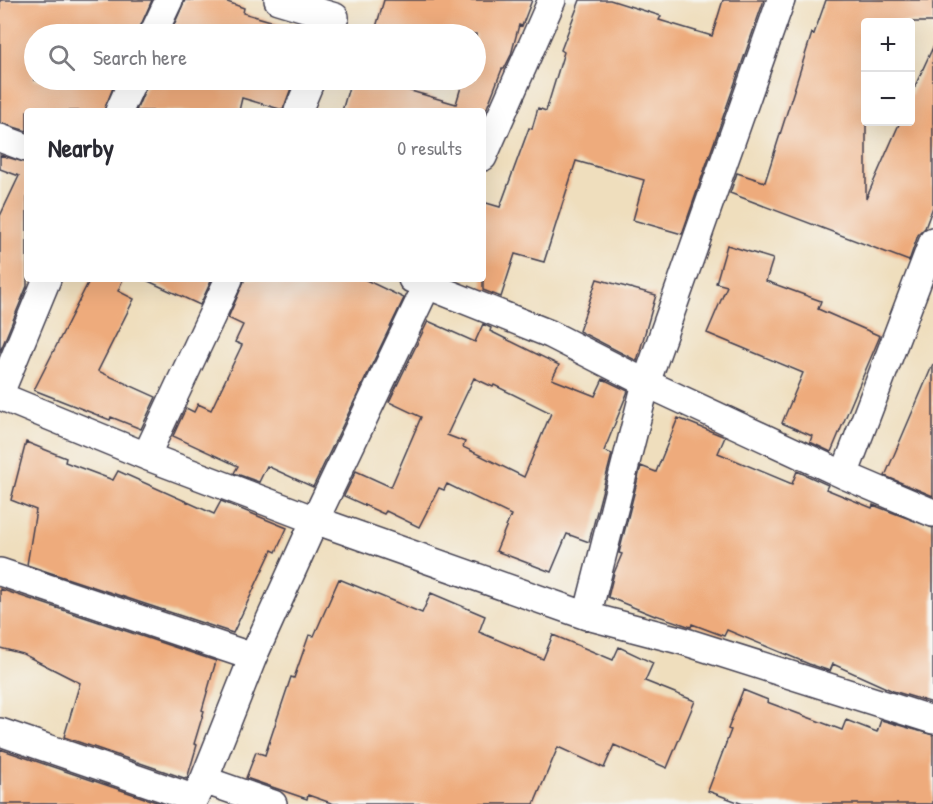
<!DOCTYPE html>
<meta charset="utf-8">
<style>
:root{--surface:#fff;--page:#f7f7f7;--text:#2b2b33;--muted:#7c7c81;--line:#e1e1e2}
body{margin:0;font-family:"Patrick Hand",sans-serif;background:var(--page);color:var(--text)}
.controls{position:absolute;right:18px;top:18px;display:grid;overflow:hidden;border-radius:6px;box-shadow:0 6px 24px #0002}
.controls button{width:54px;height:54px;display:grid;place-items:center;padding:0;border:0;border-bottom:2px solid var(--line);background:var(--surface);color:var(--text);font:30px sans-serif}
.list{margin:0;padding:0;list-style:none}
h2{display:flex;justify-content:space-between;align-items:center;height:78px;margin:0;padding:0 24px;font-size:26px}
h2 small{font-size:20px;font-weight:400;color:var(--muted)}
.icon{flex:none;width:33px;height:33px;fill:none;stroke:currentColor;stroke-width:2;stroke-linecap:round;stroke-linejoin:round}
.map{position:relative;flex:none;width:933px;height:804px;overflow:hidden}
.search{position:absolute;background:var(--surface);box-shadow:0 6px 24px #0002;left:24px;top:24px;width:462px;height:66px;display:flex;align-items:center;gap:15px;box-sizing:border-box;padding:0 21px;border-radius:33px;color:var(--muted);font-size:22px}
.panel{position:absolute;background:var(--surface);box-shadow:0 6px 24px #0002;left:24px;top:108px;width:462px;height:174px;border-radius:6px}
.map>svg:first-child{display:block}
</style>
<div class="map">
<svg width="933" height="804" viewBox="0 0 933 804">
<rect width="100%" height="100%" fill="#f6f6f2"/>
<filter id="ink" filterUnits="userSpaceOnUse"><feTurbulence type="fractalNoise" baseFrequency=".0167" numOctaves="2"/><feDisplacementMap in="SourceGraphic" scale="12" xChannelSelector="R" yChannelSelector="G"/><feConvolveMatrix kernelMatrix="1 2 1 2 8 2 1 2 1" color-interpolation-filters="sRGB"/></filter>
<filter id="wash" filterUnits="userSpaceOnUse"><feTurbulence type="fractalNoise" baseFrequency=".008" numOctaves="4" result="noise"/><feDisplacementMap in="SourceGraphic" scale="24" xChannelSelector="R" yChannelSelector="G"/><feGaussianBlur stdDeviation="1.35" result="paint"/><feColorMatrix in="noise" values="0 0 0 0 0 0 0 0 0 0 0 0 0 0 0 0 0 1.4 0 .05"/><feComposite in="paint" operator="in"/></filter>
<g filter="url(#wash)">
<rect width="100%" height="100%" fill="#efdebd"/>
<g id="blocks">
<path fill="#eeab7c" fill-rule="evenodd" d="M 0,0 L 152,0 L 137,34 L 34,34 L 34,80 L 116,80 L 104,111 L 27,111 L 27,131 L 0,123 Z
M 185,0 L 222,0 L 244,8 L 243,13 L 295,28 L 294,34 L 170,34 Z
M 384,0 L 532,0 L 522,26 L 519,25 L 511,55 L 504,69 L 502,69 L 483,118 L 483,111 L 342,111 L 351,80 L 373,80 L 456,104 L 463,80 L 476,80 L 476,34 L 374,34 Z
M 580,0 L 610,0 L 661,16 L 659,20 L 712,36 L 723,0 L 764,0 L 682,234 L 633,220 L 644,180 L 576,161 L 544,262 L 515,254 L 501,297 L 483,290 L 483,202 L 500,207 L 529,128 L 532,129 L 538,108 L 546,111 L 564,52 L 561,50 Z
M 826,0 L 933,0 L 933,22 L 866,22 L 866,199 L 900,122 L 910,122 L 910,97 L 933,47 L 933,207 L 925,228 L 918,235 L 909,261 L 730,193 L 737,173 L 765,182 L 812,33 L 814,34 Z
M 149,80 L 294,80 L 283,110 L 242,98 L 239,111 L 136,111 Z
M 0,155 L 27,163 L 27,286 L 0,352 L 0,216 L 19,176 L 0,169 Z
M 727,245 L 773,259 L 766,281 L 821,301 L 818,309 L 880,336 L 831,452 L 810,442 L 812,436 L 782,423 L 803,373 L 707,333 L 727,286 L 716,283 Z
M 90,279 L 123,279 L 118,291 L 134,299 L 98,371 L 156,397 L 141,429 L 111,417 L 110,420 L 34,390 Z
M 144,279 L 212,279 L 200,305 Z
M 245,279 L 364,279 L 404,298 L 313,487 L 267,466 L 259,482 L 234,473 L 238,466 L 173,436 L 186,408 L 194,412 L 198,404 L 211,410 L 242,345 L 235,342 L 243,325 L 228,318 Z
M 597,279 L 656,295 L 637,361 L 579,331 Z
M 428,321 L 475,342 L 483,324 L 491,328 L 490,331 L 559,365 L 552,379 L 595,396 L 603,379 L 628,391 L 604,451 L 612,454 L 589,542 L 567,534 L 551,572 L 496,551 L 511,515 L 447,484 L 444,490 L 439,488 L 419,527 L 386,511 L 384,514 L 344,496 L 356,471 L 391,487 L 421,417 L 389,402 ZM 474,378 L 493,387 L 494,385 L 551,413 L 524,477 L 463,447 L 465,442 L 447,435 Z
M 933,364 L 933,496 L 885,476 Z
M 678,418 L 725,437 L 718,453 L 792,484 L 797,471 L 828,485 L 826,489 L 872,508 L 873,505 L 933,528 L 933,703 L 893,691 L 833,664 L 830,671 L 809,664 L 727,630 L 724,636 L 692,624 L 691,627 L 656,615 L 655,616 L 608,597 L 614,573 L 622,554 L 619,553 L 641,466 L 656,472 Z
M 26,442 L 66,458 L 65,462 L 113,480 L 118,471 L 214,514 L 221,501 L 287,528 L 276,552 L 272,550 L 233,633 L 27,565 L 36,510 L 11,500 Z
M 339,579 L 422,613 L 431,593 L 485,616 L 479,632 L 543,659 L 553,635 L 613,660 L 619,647 L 653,663 L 645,681 L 695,701 L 667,768 L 614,745 L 604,768 L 558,747 L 534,804 L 334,804 L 308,795 L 307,799 L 246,778 L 256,752 L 265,755 L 291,677 L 294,678 L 309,635 L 314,636 Z
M 0,589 L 216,661 L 202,710 L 204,711 L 194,744 L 197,745 L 187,779 L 64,737 L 80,683 L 23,654 L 0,648 Z
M 743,690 L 768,700 L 767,702 L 842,730 L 846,720 L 877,732 L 881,720 L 933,735 L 933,804 L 743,804 L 708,791 L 731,730 L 728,729 Z
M 0,749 L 162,804 L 0,804 Z"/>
</g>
</g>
<g filter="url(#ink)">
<use href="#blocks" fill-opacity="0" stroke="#413e4e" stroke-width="1.5"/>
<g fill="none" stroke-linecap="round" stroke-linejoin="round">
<defs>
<path id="street" d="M 278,0 L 335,17
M 153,34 L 169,0
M 119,111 L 133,80
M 298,111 L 311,80
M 0,138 L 27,148
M 483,157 L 552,0
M 412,279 L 550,334 L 646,383 L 844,475 L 933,513
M 0,393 L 47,279
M 0,396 L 146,456 L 315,520 L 587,616 L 683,641 L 933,720
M 146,456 L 229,279
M 844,475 L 933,241
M 0,572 L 253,657
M 587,616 L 646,383 L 781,0
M 0,732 L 193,798
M 204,780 L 273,804
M 191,804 L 204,780 L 253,657 L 315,520 L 430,279"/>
</defs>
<use href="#street" stroke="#413e4e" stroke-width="30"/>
<use href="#street" stroke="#fff" stroke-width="27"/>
</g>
</g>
</svg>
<div class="controls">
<button>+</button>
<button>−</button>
</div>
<div class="search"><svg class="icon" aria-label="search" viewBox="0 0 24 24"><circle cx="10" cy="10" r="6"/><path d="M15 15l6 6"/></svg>Search here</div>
<section class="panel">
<h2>Nearby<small>0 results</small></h2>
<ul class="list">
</ul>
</section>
</div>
